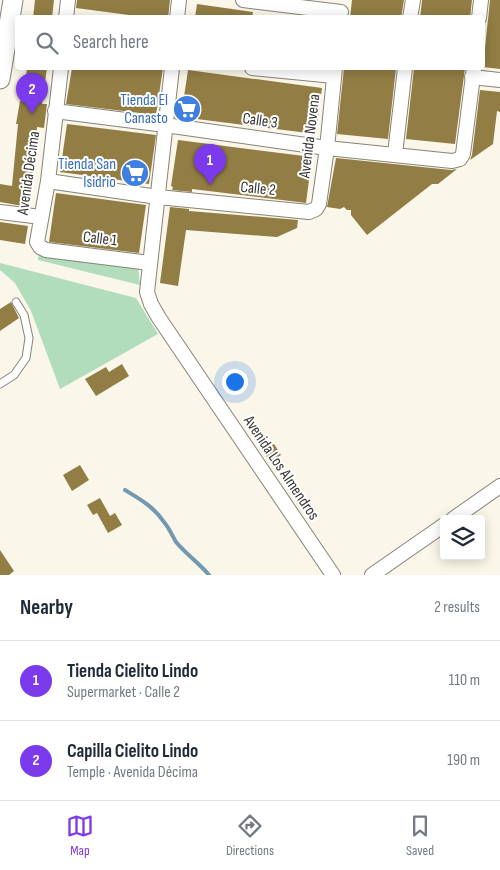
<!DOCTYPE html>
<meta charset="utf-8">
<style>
:root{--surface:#fff;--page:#f6f6f7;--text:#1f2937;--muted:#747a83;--line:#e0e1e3;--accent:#7c3aed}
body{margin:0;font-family:"Sofia Sans Condensed",sans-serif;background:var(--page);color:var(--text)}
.controls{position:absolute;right:15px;bottom:15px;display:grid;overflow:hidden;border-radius:5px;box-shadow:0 2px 12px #0003}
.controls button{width:45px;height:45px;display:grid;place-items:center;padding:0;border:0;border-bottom:1px solid var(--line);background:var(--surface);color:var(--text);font:25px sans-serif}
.you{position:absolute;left:234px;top:381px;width:18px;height:18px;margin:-12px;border:4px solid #fff;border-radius:50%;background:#1a73e8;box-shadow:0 0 0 8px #1a73e833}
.badge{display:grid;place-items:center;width:32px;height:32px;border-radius:50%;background:var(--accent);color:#fff;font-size:16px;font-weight:700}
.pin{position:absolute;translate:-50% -41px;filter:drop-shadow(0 1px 2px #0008)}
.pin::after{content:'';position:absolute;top:26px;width:18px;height:15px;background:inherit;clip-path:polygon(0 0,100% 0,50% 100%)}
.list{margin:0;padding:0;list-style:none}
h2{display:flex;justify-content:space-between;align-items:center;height:65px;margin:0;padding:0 20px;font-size:21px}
h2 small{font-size:16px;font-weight:400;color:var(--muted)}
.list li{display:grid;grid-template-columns:32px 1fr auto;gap:15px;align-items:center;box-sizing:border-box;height:80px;padding:0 20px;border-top:1px solid var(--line)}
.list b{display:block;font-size:19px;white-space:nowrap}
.list p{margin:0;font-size:16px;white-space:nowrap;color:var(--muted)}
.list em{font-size:16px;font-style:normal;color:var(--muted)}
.icon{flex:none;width:28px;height:28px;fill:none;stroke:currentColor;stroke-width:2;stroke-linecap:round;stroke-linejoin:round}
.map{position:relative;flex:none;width:500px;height:575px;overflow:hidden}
.search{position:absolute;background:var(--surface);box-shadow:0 2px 12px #0003;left:15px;right:15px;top:15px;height:55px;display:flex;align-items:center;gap:12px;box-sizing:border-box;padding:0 18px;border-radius:5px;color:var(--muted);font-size:19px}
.sheet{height:225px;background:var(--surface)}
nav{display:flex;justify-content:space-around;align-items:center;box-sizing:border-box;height:70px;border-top:1px solid var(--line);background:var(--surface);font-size:14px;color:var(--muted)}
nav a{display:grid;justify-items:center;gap:2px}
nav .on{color:var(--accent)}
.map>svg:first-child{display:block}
</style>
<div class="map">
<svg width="500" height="575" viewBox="0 0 500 575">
<rect width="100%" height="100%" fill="#faf6e9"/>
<path fill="#b1ddbd" d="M 39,251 L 138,265 L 140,285 L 38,260 Z
M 0,263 L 136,298 L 158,334 L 60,389 L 31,311 L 15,283 L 0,270 Z"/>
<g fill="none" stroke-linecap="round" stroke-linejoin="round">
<path stroke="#7298b2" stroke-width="4" d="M 125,490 C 140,499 154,507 164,522 C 169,528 172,535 176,542 C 186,554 199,563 209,575"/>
</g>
<path fill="#927d44" d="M 35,0 L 54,0 L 52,18 L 33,18 Z
M 77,0 L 170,0 L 168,18 L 152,18 L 76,8 Z
M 352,0 L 404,0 L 401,18 L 350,18 Z
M 422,0 L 472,0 L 470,18 L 420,18 Z
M 490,0 L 500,0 L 500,69 L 483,67 Z
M 197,4 L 253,12 L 252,18 L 195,18 Z
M 27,68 L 47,68 L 42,104 L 47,104 L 44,128 L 37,127 L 31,189 L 28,207 L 0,202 L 0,184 L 12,186 L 18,124 L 16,124 L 20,101 L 23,101 Z
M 72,68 L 163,68 L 156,115 L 66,104 Z
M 344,68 L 396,68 L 388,139 L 337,134 Z
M 414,68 L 465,68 L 455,144 L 406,139 Z
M 188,70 L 322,88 L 316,134 L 181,117 Z
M 480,90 L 500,92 L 500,112 L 497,111 L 493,144 L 470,160 L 472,155 Z
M 67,124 L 156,135 L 149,184 L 60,172 Z
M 178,140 L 312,157 L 306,203 L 192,189 L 192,192 L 172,190 L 173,187 L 171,186 Z
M 336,158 L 451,170 L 457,169 L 438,184 L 432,184 L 367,235 L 351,215 L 351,210 L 347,210 L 344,207 L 340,209 L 327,207 Z
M 56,193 L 146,205 L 139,253 L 49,242 Z
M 170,207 L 189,209 L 189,211 L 298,220 L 297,228 L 277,237 L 186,230 L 178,286 L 160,283 Z
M 0,222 L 28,226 L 25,244 L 0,240 Z
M 11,302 L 19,318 L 0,331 L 0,309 Z
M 122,364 L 129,376 L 96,396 L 85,379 L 106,367 L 109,372 Z
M 274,444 L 281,455 L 270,462 L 263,451 Z
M 80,465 L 89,480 L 72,491 L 63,475 Z
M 100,498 L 110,516 L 115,513 L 122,525 L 108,533 L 97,513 L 93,515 L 87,505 Z
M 0,550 L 14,571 L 9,575 L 0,575 Z"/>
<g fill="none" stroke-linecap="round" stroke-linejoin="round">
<defs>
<path id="lane" d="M 0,384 L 14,375 L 26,358 L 29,338 L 24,315 L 16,302"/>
<path id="street" d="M 243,0 L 341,12
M 66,18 L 68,0
M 177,18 L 179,0
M 410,18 L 413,0
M 479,18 L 481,0
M 61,68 L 48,181 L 37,242 L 40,247 L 46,250 L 150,263
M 172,68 L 147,292 L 151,304 L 159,318 L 333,575
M 252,68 L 334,76
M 472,77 L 500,80
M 55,111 L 165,125 L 327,148 L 452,161 L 460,159 L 463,154 L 474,68
M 395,154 L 405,68
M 48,181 L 158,197 L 309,212 L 316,209 L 319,204 L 327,148 L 335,68
M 0,212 L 41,217
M 453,519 L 500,486
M 372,575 L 444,525"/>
<path id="secondary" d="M 0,79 L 13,0"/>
</defs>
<use href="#lane" stroke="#878378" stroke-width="9"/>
<use href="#street" stroke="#878378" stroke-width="16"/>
<use href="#secondary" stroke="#878378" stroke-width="21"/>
<use href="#lane" stroke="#fff" stroke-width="7"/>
<use href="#street" stroke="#fff" stroke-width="14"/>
<use href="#secondary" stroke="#fff" stroke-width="19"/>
</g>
<defs>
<symbol id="supermarket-disc" viewBox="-11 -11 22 22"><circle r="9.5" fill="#3f7fe0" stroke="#fff"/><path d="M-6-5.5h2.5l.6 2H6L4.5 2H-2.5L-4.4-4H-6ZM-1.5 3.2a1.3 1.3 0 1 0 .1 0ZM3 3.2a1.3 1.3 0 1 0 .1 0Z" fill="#fff"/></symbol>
</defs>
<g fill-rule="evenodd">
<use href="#supermarket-disc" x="171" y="93" width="32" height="32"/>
<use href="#supermarket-disc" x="119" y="157" width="32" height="32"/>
</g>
<g text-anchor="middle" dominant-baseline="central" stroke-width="4" stroke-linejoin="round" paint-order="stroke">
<g font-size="16" fill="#366cbe" stroke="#fff" text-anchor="end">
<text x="168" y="100">Tienda El<tspan x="168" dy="18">Canasto</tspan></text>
<text x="116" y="164">Tienda San<tspan x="116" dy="18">Isidrio</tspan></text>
</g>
<g font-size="16" fill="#373531" stroke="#fff">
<text transform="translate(260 121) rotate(8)">Calle 3</text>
<text transform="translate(310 136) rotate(-83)">Avenida Novena</text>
<text transform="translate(29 173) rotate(-82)">Avenida Décima</text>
<text transform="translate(258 189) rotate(6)">Calle 2</text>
<text transform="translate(100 239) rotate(7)">Calle 1</text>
<text transform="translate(281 468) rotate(56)">Avenida Los Almendros</text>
</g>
</g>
</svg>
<div class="controls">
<button><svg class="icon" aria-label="layers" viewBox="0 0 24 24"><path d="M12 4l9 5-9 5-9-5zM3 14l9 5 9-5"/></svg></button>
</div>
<div class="you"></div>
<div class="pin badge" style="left:210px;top:185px">1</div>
<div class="pin badge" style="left:32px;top:114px">2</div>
<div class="search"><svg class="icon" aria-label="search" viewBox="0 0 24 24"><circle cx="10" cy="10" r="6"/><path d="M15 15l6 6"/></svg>Search here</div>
</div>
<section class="sheet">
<h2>Nearby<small>2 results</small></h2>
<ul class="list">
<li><span class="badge">1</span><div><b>Tienda Cielito Lindo</b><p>Supermarket · Calle 2</p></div><em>110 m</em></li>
<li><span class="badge">2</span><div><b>Capilla Cielito Lindo</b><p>Temple · Avenida Décima</p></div><em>190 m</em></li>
</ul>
</section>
<nav>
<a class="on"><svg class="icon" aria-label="map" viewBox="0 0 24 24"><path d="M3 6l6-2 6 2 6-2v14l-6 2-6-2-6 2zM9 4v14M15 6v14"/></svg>Map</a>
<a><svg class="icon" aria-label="directions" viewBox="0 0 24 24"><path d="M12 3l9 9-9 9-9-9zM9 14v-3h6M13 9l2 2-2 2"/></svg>Directions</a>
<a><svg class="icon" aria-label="saved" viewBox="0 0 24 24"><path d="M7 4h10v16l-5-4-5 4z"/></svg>Saved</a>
</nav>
